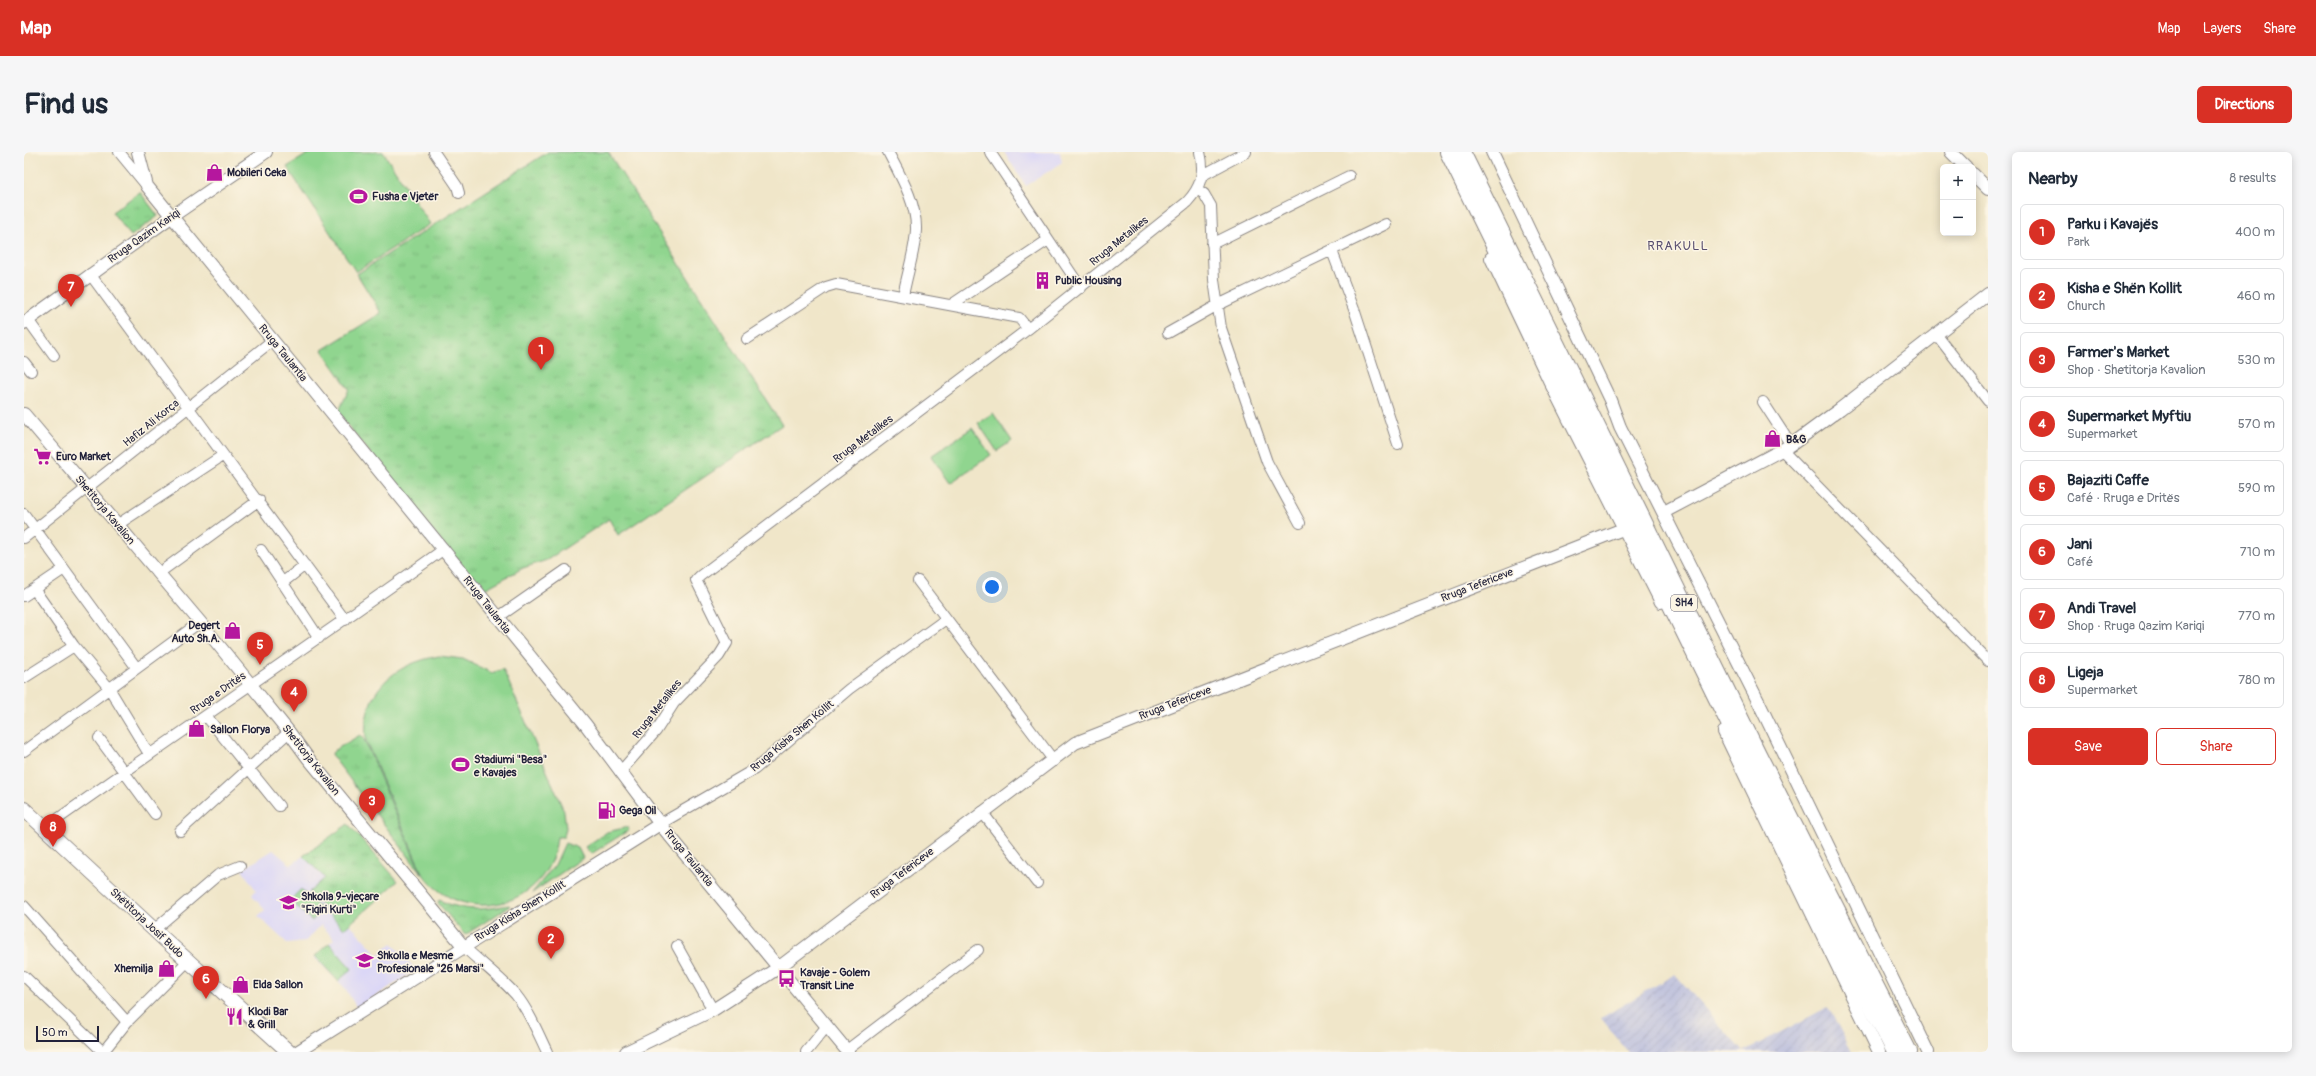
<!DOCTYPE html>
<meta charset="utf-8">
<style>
:root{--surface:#fff;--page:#f6f6f7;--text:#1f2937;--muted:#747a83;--line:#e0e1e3;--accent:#d93025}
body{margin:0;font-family:Pangolin,sans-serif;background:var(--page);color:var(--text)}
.controls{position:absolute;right:12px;top:12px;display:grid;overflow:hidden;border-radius:6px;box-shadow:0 2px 10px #0003}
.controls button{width:36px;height:36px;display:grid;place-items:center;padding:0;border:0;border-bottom:1px solid var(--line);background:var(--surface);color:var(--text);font:20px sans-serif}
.scale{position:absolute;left:12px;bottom:10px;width:63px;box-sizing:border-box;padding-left:4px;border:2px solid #22223b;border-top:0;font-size:11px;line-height:14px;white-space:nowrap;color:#22223b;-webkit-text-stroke:3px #fcf5e5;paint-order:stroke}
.you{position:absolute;left:968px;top:435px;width:14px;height:14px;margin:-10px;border:3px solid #fff;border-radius:50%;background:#1a73e8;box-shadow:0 0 0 6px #1a73e833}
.badge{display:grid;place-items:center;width:26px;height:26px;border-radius:50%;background:var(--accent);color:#fff;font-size:13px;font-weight:700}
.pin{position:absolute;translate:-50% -33px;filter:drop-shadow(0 1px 2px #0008)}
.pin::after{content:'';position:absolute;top:21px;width:14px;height:12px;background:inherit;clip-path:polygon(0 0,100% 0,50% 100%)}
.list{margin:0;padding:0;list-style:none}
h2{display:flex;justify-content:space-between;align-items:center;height:52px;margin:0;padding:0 16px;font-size:17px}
h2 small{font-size:13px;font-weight:400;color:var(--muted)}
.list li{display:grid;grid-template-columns:26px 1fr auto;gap:12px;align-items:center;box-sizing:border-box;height:56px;margin:0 8px 8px;padding:0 8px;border:1px solid var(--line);border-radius:6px}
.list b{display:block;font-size:15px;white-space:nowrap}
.list p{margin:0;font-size:13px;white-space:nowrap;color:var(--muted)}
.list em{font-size:13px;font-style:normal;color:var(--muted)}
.actions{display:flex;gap:8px;padding:12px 16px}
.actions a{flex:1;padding:9px 0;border:1px solid var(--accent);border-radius:6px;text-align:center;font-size:14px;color:var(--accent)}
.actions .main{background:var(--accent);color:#fff}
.map{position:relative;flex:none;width:1964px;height:900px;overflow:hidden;border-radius:6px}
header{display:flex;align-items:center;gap:24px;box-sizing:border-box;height:56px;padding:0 20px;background:var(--accent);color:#fff}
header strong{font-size:19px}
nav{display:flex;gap:22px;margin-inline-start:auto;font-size:14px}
.intro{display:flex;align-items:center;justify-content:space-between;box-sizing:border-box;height:96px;padding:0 24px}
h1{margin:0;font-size:28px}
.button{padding:10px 18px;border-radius:6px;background:var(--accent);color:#fff;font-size:14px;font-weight:700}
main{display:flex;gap:24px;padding:0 24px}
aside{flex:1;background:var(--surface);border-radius:6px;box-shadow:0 2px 10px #0003}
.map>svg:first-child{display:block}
</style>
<header>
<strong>Map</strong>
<nav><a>Map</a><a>Layers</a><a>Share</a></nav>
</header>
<div class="intro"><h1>Find us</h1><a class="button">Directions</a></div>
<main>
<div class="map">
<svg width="1964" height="900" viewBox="0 0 1964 900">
<defs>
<pattern id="industrial-furrows" width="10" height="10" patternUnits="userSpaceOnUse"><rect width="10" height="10" fill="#c0c2dd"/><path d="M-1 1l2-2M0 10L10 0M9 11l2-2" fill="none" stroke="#a5a6bf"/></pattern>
<pattern id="grass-tufts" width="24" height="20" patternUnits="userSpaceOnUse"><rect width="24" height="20" fill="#90d58f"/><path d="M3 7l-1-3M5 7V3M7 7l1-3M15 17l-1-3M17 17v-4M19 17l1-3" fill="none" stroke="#7cb77c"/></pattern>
</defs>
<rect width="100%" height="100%" fill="#fcf5e5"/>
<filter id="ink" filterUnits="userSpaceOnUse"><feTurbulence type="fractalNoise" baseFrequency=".025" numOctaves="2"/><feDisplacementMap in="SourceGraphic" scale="8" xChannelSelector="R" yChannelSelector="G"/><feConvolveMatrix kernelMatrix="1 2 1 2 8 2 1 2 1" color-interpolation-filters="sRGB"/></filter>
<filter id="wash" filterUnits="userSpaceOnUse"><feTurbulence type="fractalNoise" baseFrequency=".012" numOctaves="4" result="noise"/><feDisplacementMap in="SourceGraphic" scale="16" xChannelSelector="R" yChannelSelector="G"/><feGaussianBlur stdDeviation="0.9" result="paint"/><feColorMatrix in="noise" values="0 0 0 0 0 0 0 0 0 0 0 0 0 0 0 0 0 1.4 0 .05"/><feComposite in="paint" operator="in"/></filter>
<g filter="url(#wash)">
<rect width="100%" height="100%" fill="#f0e6c9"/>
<path fill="#dad6f7" d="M 980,0 L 1036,0 L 1038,10 L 1002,34 Z
M 249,698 L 267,713 L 279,704 L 301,726 L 285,741 L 320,777 L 326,772 L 354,803 L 368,791 L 392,818 L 333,856 L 321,836 L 290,805 L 310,787 L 297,773 L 282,789 L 263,791 L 234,764 L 241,758 L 228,743 L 232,738 L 218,718 Z"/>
<path fill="url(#industrial-furrows)" d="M 1651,822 L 1719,900 L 1804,855 L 1828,900 L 1604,900 L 1577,866 Z"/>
<path fill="url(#grass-tufts)" stroke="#597c65" d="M 524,0 L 584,0 L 758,273 L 594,383 L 585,367 L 523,408 L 499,416 L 457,439 L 314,261 L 325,237 L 298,198 L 357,161 L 333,122 Z
M 116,40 L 134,64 L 107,84 L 88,60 Z
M 336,583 L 339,585 L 397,721 L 309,605 L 308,601 L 311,598 Z
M 324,672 L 374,729 L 320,777 L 285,740 L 301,726 L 279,704 Z
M 604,675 L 605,678 L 567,702 L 561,695 L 583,680 Z
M 541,691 L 554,696 L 559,706 L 508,741 L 531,713 Z
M 415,748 C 442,760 457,758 485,753 L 486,754 L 441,783 L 414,751 Z"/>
<path fill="#90d58f" stroke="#597c65" d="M 287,0 L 359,0 L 406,72 L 332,120 L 263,15 Z
M 969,261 L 988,289 L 973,299 L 954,271 Z
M 948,276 L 967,303 L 926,331 L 907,304 Z
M 415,504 L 439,507 L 468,521 L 479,517 L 540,659 L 542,676 L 540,685 L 533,685 C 527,755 438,778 398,721 L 342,589 C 337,540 369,512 415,504 Z
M 277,737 L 298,758 L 288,769 L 266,748 Z
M 305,791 L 328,817 L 314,829 L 291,804 Z"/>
</g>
<g filter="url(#ink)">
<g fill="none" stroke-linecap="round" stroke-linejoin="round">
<defs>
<path id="minor" d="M 95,0 L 123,34
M 410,0 L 433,34 L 435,41
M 864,0 C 876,23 893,51 892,78 C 891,99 883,122 879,144
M 966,0 L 1057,136
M 1179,23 L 1222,0
M 1173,37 L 1180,42 L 1187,54 L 1190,128 L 1197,176 L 1243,310 L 1276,371
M 1188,92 L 1325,24
M 1308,99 L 1331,160 L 1374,292
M 66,122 L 321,468
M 927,153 L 1024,88
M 4,168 L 30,204
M 1144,181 L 1192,154 L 1362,72
M 1912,182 L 1964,249
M 723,187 L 802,135 L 812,132 L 995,166 L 1004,177
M 0,210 L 7,219
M 1739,250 L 1767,293
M 1758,298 L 1964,509
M 0,362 L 112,515
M 93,373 L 198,304
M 0,386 L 249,188
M 237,398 L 295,486
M 135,421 L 235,348
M 894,429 L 1030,609
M 258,431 L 281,413
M 10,437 L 50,494 L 85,536 L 125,602
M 0,444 L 40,417
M 473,466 L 542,418
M 0,526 L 50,494
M 183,565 L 255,654
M 75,586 L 131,662
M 0,599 L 176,470
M 596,620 L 632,579 L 650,551 L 695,504 L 703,491 L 672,428 L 676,424 L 1004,177 L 1163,50 C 1177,35 1181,21 1176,0
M 958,660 L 1013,731
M 636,672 L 731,617 L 825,537 L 922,467
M 21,676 C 153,582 288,492 420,397
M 156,679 L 265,580
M 0,754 L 103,870
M 131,777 L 194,723 L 216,714
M 653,794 L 689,858
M 440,795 C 457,811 476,825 492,843 C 505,859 514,881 523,900
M 0,824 L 79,900 L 103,870 L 164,809
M 823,898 L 954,798
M 782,900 L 803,874"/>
<path id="tertiary" d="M 114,0 L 123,34 L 562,573 L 636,672 L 824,900
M 1468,0 L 1586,248 L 1596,275 L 1734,549 L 1904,900
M 1927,0 L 1942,15
M 1949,22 L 1964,37
M 1467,106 L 1525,228 L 1637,450
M 0,171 L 147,65 L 242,0
M 0,262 L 176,470 L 265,580 L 284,606 L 440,795
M 1640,360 L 1767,293 L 1816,257 L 1964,142
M 1700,580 L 1855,900
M 273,900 L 636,672
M 602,900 L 689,858 L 754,816 L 1051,591 L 1599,377"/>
<path id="secondary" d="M 0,657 L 140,787 L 265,900"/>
<path id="trunk" d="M 1424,0 L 1723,608 L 1871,900
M 1438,0 L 1734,602 L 1885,900"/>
</defs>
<use href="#minor" stroke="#898482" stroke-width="12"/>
<use href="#tertiary" stroke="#898482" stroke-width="14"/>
<use href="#secondary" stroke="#898482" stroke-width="16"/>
<use href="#trunk" stroke="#898482" stroke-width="18"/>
<use href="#minor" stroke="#fff" stroke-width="10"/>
<use href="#tertiary" stroke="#fff" stroke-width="12"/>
<use href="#secondary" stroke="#fff" stroke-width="14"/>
<use href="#trunk" stroke="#fff" stroke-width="16"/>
</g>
</g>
<defs>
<symbol id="shop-bare" viewBox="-9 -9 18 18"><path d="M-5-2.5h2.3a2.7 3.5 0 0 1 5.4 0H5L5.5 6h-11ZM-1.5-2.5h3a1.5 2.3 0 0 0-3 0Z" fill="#b5179e" stroke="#fcf5e5" stroke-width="2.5" paint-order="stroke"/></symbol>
<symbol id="stadium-bare" viewBox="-9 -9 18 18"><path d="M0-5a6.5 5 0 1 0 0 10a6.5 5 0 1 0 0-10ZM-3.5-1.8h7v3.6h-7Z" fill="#b5179e" stroke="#fcf5e5" stroke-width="2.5" paint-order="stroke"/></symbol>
<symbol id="building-bare" viewBox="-9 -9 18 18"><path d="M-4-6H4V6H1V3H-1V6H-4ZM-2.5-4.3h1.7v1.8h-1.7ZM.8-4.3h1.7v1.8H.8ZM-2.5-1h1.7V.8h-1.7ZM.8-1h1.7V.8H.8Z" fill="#b5179e" stroke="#fcf5e5" stroke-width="2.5" paint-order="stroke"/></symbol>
<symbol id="supermarket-bare" viewBox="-9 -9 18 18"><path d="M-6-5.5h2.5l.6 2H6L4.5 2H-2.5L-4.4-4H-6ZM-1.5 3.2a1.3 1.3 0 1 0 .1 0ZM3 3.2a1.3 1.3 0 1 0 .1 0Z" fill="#b5179e" stroke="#fcf5e5" stroke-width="2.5" paint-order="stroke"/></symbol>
<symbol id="fuel-bare" viewBox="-9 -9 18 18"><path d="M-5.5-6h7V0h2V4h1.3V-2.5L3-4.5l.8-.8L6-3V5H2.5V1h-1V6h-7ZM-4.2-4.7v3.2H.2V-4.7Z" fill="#b5179e" stroke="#fcf5e5" stroke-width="2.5" paint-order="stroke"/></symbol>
<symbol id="school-bare" viewBox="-9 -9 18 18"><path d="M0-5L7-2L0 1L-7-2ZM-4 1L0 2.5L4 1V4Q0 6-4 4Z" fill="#b5179e" stroke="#fcf5e5" stroke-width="2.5" paint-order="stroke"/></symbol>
<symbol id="bus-bare" viewBox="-9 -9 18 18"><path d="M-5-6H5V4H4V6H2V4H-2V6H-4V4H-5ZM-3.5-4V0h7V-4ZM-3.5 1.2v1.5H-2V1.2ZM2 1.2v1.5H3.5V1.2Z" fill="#b5179e" stroke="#fcf5e5" stroke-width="2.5" paint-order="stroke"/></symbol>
<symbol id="restaurant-bare" viewBox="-9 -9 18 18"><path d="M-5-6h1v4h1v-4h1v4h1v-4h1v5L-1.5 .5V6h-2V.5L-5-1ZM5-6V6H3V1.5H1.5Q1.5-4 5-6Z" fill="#b5179e" stroke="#fcf5e5" stroke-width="2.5" paint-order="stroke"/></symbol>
</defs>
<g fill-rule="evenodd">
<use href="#shop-bare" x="178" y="8" width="25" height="25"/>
<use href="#stadium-bare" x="322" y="32" width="25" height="25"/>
<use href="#building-bare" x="1006" y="116" width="25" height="25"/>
<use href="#shop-bare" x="1736" y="274" width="25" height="25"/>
<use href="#supermarket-bare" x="6" y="292" width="25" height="25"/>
<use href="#shop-bare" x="196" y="466" width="25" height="25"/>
<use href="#shop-bare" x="160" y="564" width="25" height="25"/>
<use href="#stadium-bare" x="424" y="600" width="25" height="25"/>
<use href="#fuel-bare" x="570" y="646" width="25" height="25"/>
<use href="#school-bare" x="252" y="738" width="25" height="25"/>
<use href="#school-bare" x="328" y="796" width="25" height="25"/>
<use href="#shop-bare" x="130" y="804" width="25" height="25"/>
<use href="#bus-bare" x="750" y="814" width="25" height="25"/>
<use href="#shop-bare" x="204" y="820" width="25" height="25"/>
<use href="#restaurant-bare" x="198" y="852" width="25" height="25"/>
</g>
<g text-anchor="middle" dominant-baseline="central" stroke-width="3" stroke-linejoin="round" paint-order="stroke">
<rect fill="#fcf5e5" stroke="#63616e" stroke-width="1" x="1647" y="443" width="26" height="16" rx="3"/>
<g font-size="10" font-weight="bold" fill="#22223b">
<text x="1660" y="451">SH4</text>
</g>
<g font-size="11" font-weight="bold" fill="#22223b" stroke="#fcf5e5" text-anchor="start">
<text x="203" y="20">Mobileri Ceka</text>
<text x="348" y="44">Fusha e Vjetër</text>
<text x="1031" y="128">Public Housing</text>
<text x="1762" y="287">B&amp;G</text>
<text x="32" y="304">Euro Market</text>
<text x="196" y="473" text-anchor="end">Degert<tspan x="196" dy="13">Auto Sh.A.</tspan></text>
<text x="186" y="577">Sallon Florya</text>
<text x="450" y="607">Stadiumi "Besa"<tspan x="450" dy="13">e Kavajes</tspan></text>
<text x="595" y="658">Gega Oil</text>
<text x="277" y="744">Shkolla 9-vjeçare<tspan x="277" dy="13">"Fiqiri Kurti"</tspan></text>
<text x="353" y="803">Shkolla e Mesme<tspan x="353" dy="13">Profesionale "26 Marsi"</tspan></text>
<text x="129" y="816" text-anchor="end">Xhemilja</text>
<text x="776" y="820">Kavaje - Golem<tspan x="776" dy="13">Transit Line</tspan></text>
<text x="229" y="832">Elda Sallon</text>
<text x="224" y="859">Klodi Bar<tspan x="224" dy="13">&amp; Grill</tspan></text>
</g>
<g font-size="11" fill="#22223b" stroke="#fcf5e5">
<text transform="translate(120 84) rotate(-35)">Rruga Qazim Kariqi</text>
<text transform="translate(1095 89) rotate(-39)">Rruga Metalikes</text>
<text transform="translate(259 201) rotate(51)">Rruga Taulantia</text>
<text transform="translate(127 271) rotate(-39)">Hafiz Ali Korça</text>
<text transform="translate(839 287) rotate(-37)">Rruga Metalikes</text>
<text transform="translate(81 358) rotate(50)">Shetitorja Kavalion</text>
<text transform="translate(1453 433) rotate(-21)">Rruga Tefericeve</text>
<text transform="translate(463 453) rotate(52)">Rruga Taulantia</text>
<text transform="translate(194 541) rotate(-35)">Rruga e Dritës</text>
<text transform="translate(1151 551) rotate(-21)">Rruga Tefericeve</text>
<text transform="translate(633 557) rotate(-52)">Rruga Metalikes</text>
<text transform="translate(768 584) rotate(-40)">Rruga Kisha Shen Kollit</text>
<text transform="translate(287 608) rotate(52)">Shetitorja Kavalion</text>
<text transform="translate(665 706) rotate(51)">Rruga Taulantia</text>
<text transform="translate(878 721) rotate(-37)">Rruga Tefericeve</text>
<text transform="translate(496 759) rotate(-32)">Rruga Kisha Shen Kollit</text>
<text transform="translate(123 771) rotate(43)">Shëtitorja Josif Budo</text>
</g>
<g font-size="13" letter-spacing="1" fill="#594f70" stroke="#fcf5e5">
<text x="1654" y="94">RRAKULL</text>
</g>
</g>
</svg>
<div class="controls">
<button>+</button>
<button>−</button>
</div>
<div class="scale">50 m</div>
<div class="you"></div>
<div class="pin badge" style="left:517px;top:218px">1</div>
<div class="pin badge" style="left:527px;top:807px">2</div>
<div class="pin badge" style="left:348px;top:669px">3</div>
<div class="pin badge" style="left:270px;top:560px">4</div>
<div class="pin badge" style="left:236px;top:513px">5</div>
<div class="pin badge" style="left:182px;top:847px">6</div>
<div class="pin badge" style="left:47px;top:155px">7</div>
<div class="pin badge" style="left:29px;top:695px">8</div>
</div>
<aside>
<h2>Nearby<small>8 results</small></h2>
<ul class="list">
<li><span class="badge">1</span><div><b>Parku i Kavajës</b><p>Park</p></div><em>400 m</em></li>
<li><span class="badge">2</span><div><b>Kisha e Shën Kollit</b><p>Church</p></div><em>460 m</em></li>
<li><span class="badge">3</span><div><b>Farmer's Market</b><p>Shop · Shetitorja Kavalion</p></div><em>530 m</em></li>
<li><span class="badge">4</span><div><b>Supermarket Myftiu</b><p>Supermarket</p></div><em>570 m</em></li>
<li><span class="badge">5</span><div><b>Bajaziti Caffe</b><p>Café · Rruga e Dritës</p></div><em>590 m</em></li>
<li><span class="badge">6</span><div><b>Jani</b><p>Café</p></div><em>710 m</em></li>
<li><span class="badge">7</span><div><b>Andi Travel</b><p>Shop · Rruga Qazim Kariqi</p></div><em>770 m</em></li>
<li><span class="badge">8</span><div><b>Ligeja</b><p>Supermarket</p></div><em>780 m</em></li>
</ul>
<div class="actions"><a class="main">Save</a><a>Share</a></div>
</aside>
</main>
